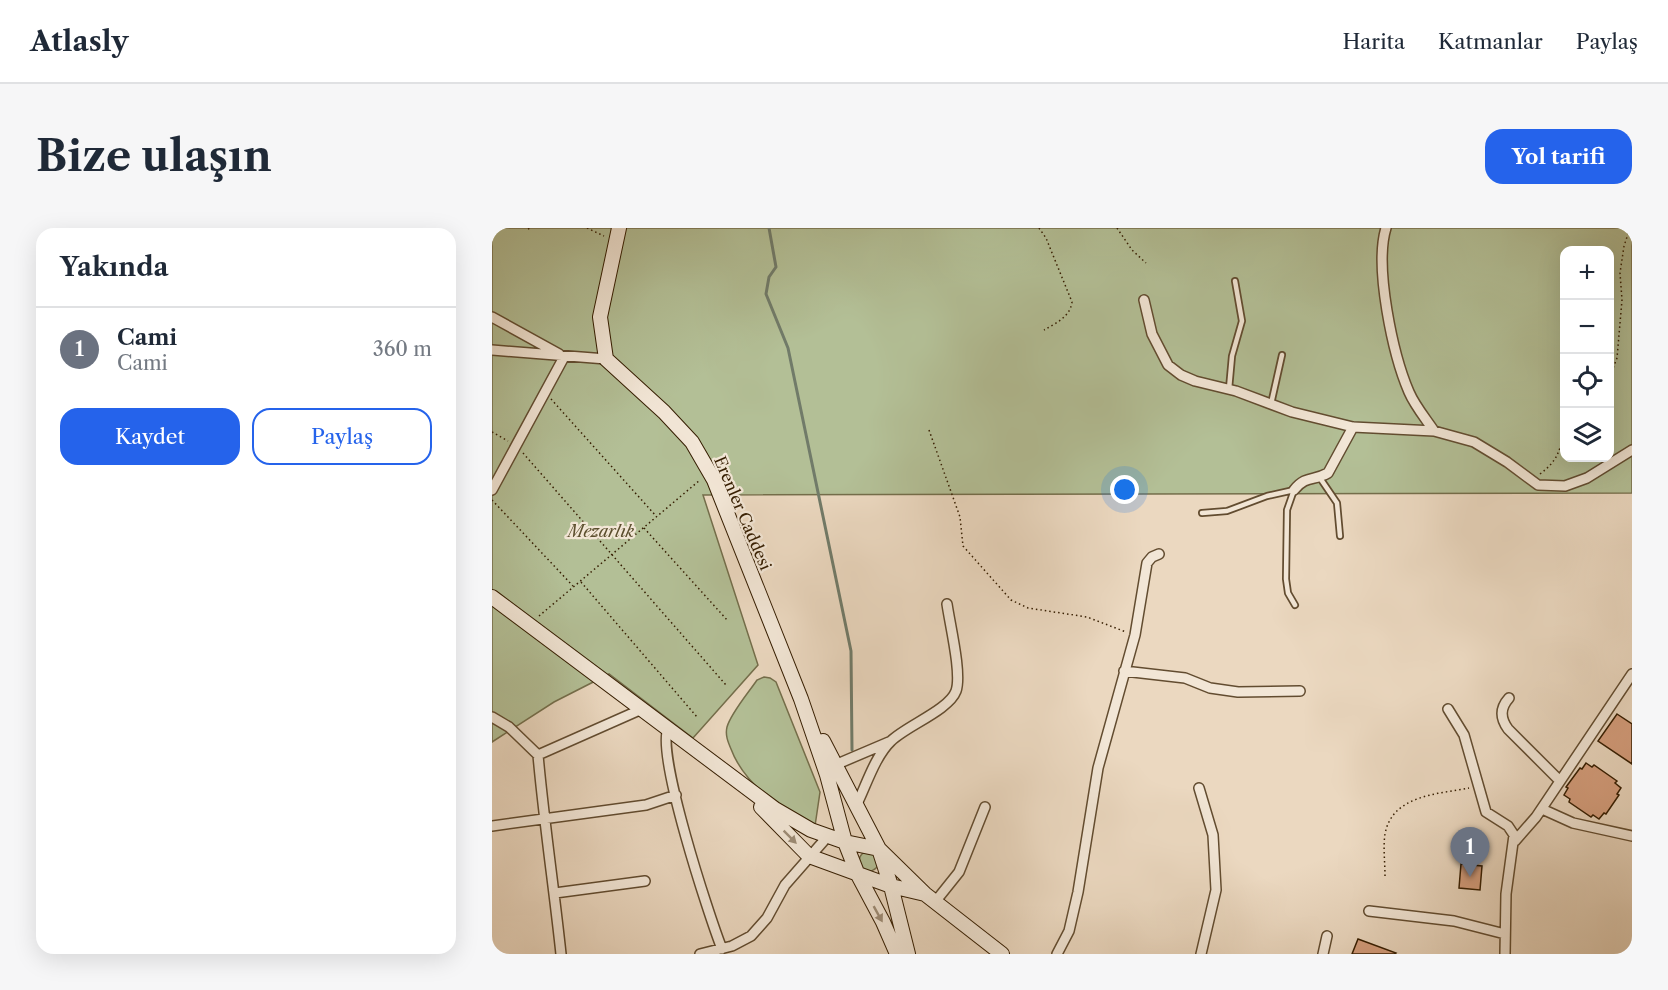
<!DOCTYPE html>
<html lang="tr">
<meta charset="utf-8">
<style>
:root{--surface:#fff;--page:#f6f6f7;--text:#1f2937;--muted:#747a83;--line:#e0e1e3;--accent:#2563eb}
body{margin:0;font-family:"Libre Caslon Text",serif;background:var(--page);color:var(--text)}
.controls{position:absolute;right:18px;top:18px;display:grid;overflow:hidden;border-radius:12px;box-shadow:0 6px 24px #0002}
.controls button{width:54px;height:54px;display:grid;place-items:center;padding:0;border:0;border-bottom:2px solid var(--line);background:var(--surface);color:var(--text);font:30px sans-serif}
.you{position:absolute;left:633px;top:262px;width:21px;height:21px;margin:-15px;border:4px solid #fff;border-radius:50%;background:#1a73e8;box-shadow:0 0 0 9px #1a73e833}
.badge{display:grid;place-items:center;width:39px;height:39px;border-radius:50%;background:var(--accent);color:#fff;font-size:20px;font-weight:700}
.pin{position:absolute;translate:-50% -50px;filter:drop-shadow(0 2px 3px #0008)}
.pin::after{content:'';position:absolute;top:32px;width:21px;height:18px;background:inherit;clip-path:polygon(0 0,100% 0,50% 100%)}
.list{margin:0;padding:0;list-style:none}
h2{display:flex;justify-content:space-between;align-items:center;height:78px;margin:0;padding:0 24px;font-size:26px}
h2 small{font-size:20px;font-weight:400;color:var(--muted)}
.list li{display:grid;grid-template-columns:39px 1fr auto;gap:18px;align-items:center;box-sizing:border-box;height:84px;padding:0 24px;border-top:2px solid var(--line)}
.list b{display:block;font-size:22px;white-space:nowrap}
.list p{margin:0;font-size:20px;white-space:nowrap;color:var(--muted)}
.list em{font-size:20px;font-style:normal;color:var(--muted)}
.actions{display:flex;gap:12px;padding:18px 24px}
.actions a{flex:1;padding:14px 0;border:2px solid var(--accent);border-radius:18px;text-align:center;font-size:21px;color:var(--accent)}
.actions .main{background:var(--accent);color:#fff}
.icon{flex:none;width:33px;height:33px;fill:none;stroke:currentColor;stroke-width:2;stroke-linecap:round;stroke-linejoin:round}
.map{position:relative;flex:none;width:1140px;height:726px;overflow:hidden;border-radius:18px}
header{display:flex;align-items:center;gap:36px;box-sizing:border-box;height:84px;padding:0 30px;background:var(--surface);border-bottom:2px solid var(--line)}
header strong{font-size:28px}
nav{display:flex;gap:33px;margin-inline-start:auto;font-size:21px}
.intro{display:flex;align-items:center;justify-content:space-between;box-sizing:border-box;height:144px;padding:0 36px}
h1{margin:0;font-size:42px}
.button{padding:15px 27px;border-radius:18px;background:var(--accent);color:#fff;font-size:21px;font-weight:700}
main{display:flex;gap:36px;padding:0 36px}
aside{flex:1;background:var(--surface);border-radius:18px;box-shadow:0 6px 24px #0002}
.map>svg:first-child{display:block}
</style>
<header>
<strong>Atlasly</strong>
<nav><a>Harita</a><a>Katmanlar</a><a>Paylaş</a></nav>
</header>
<div class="intro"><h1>Bize ulaşın</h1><a class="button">Yol tarifi</a></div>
<main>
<aside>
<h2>Yakında<small></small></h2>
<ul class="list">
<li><span class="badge" style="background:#6b7280">1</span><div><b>Cami</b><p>Cami</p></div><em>360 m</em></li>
</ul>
<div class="actions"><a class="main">Kaydet</a><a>Paylaş</a></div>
</aside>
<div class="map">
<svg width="1140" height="726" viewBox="0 0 1140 726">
<rect width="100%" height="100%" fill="#ebd8c0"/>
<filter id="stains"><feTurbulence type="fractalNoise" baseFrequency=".00333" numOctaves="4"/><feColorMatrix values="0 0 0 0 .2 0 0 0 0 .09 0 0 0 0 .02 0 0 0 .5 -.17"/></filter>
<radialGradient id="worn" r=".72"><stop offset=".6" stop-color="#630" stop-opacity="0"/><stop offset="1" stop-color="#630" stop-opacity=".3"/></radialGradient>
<path fill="#b3bf96" stroke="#746e4b" stroke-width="1.5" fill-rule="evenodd" d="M 0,0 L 1140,0 L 1140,265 L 211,267 L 266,437 L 201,510 L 117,446 L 62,474 L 0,514 ZM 1072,22 L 1118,22 L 1118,230 L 1072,230 Z
M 272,449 L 278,450 L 284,454 L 328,564 L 323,598 C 290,583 252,556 239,521 C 236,514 233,507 235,499 C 239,485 257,464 265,452 Z
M367 633a10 10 0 1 1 20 0a10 10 0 1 1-20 0Z"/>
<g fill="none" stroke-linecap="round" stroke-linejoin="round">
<path stroke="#717b69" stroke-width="3" d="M 277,0 L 284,39 L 277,49 L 274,66 L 296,120 L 359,423 L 360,522"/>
</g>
<path fill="#d59e7d" stroke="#351d00" stroke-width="1.5" d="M 1125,486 L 1140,496 L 1140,536 L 1106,513 Z
M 1094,535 L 1100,539 L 1102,537 L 1125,553 L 1123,555 L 1129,560 L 1125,566 L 1127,567 L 1114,586 L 1112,585 L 1107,591 L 1101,587 L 1099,589 L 1077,574 L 1078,571 L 1072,567 L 1076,560 L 1074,559 L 1088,540 L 1090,541 Z
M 969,636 L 990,638 L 988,662 L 967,660 Z
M 866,711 L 904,725 L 903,726 L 860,726 Z"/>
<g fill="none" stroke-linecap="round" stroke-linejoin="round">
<defs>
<path id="lane" d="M 737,161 L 740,128 L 750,93 L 743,53
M 779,176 L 790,127
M 828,250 L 845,275 L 848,308
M 802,262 L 795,282 L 794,351 L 796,365 L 803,377
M 710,285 L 735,283 L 775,268 L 802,262"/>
<path id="street" d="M 894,0 C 882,39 901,127 917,164 C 923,178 934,191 942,203
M 652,72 L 660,106 L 676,137 L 689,147 L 703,153 L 744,163 L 800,184 L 861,199 L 942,203 L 982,214 L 1015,234 L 1046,257 L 1073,258 L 1095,250 L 1140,222
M 0,89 L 67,126
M 0,122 L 114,131
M 0,262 L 72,129
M 802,262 C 814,247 822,253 836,245 L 861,199
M 632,443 L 693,450 L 718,460 L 746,464 L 808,463
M 1017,470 C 1008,480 1008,490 1016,501 L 1068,553
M 956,481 L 972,507 L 994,584 L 1016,598 L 1022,607 L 1014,666 L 1013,726
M 0,489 L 17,499 L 46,527
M 176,501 C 164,526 217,688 230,721
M 343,537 L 397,514
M 707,560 L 721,607 L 724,662 L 709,726
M 364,578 C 374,558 383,528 399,513 C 414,498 457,482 464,463 C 470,446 458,397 455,376
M 1050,581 L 1081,595 L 1140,608
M 0,598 L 154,577 L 184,567
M 1023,613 L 1044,589 L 1140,446
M 63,665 L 153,653
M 443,674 L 467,644 L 493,579
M 877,683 L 962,693 L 1013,706
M 69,726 C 62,660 52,594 46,527 L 150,481
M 208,726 L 240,718 L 259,708 L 275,690 L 293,657 L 336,608
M 565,726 L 577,703 L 586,664 L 606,540 L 643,407 L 655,335 L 660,329 L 667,326
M 831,726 L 835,708"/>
<path id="secondary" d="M 127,0 L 108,89 L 114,131 L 172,184 L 200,214 L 222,252 L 309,471 L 335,547 L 353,614 L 366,647 L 391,694 L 405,726
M 0,369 L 283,581 L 319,602 L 353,614 L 387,621 L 433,666 L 510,726
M 331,513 L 387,621 L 399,658 L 416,726
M 269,579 L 317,628 L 399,658 L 433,666"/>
</defs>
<use href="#lane" stroke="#624c30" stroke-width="8"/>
<use href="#street" stroke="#624c30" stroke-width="12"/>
<use href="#secondary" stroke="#351d00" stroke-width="16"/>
<path stroke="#351d00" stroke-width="1.5" stroke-dasharray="1.5 3" stroke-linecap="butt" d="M 95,0 L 112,8
M 547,0 L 554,10 L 580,74 C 578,89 564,95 552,102
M 625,0 L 640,22 L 654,35
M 36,1 L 38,0
M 1118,148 L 1125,130 L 1130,72 L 1128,45 L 1132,18 L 1138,0
M 59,171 L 164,288
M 437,202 L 468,289 L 471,318 L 519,372 L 536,380 L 595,389 L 634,404
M 0,204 L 16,213
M 31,225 L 234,457
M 1048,246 C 1065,233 1067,225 1072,205
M 0,272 L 81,358
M 152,300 L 236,393
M 89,354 L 205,489
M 47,388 L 208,252
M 893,648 C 893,634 891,619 893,606 C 900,567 946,566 977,560"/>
<use href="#lane" stroke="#f2e6d6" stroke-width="4.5"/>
<use href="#street" stroke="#f2e6d6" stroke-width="9"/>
<use href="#secondary" stroke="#f2e6d6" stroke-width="14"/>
</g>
<defs><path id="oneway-solid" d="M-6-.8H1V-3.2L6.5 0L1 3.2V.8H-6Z" transform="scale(1.5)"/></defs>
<g fill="#9d8c76">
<use href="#oneway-solid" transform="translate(298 609) rotate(45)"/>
<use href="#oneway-solid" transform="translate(386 686) rotate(61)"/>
</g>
<g text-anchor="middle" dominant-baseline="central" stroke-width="4.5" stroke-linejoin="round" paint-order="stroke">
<g font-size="16" fill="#351d00" stroke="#f2e6d6">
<text transform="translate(251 285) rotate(67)">Erenler Caddesi</text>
</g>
<g font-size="16" font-style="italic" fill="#5b4e2d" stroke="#f2e6d6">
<text x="109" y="303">Mezarlık</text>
</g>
</g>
<rect width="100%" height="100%" filter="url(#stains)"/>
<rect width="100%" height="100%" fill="url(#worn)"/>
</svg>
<div class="controls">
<button>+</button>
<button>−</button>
<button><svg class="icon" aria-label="locate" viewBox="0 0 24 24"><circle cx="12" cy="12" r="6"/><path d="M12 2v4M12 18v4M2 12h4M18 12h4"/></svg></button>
<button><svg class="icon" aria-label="layers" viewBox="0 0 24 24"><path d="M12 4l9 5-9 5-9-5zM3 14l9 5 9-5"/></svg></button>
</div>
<div class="you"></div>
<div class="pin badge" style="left:978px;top:649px;background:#6b7280">1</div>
</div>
</main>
